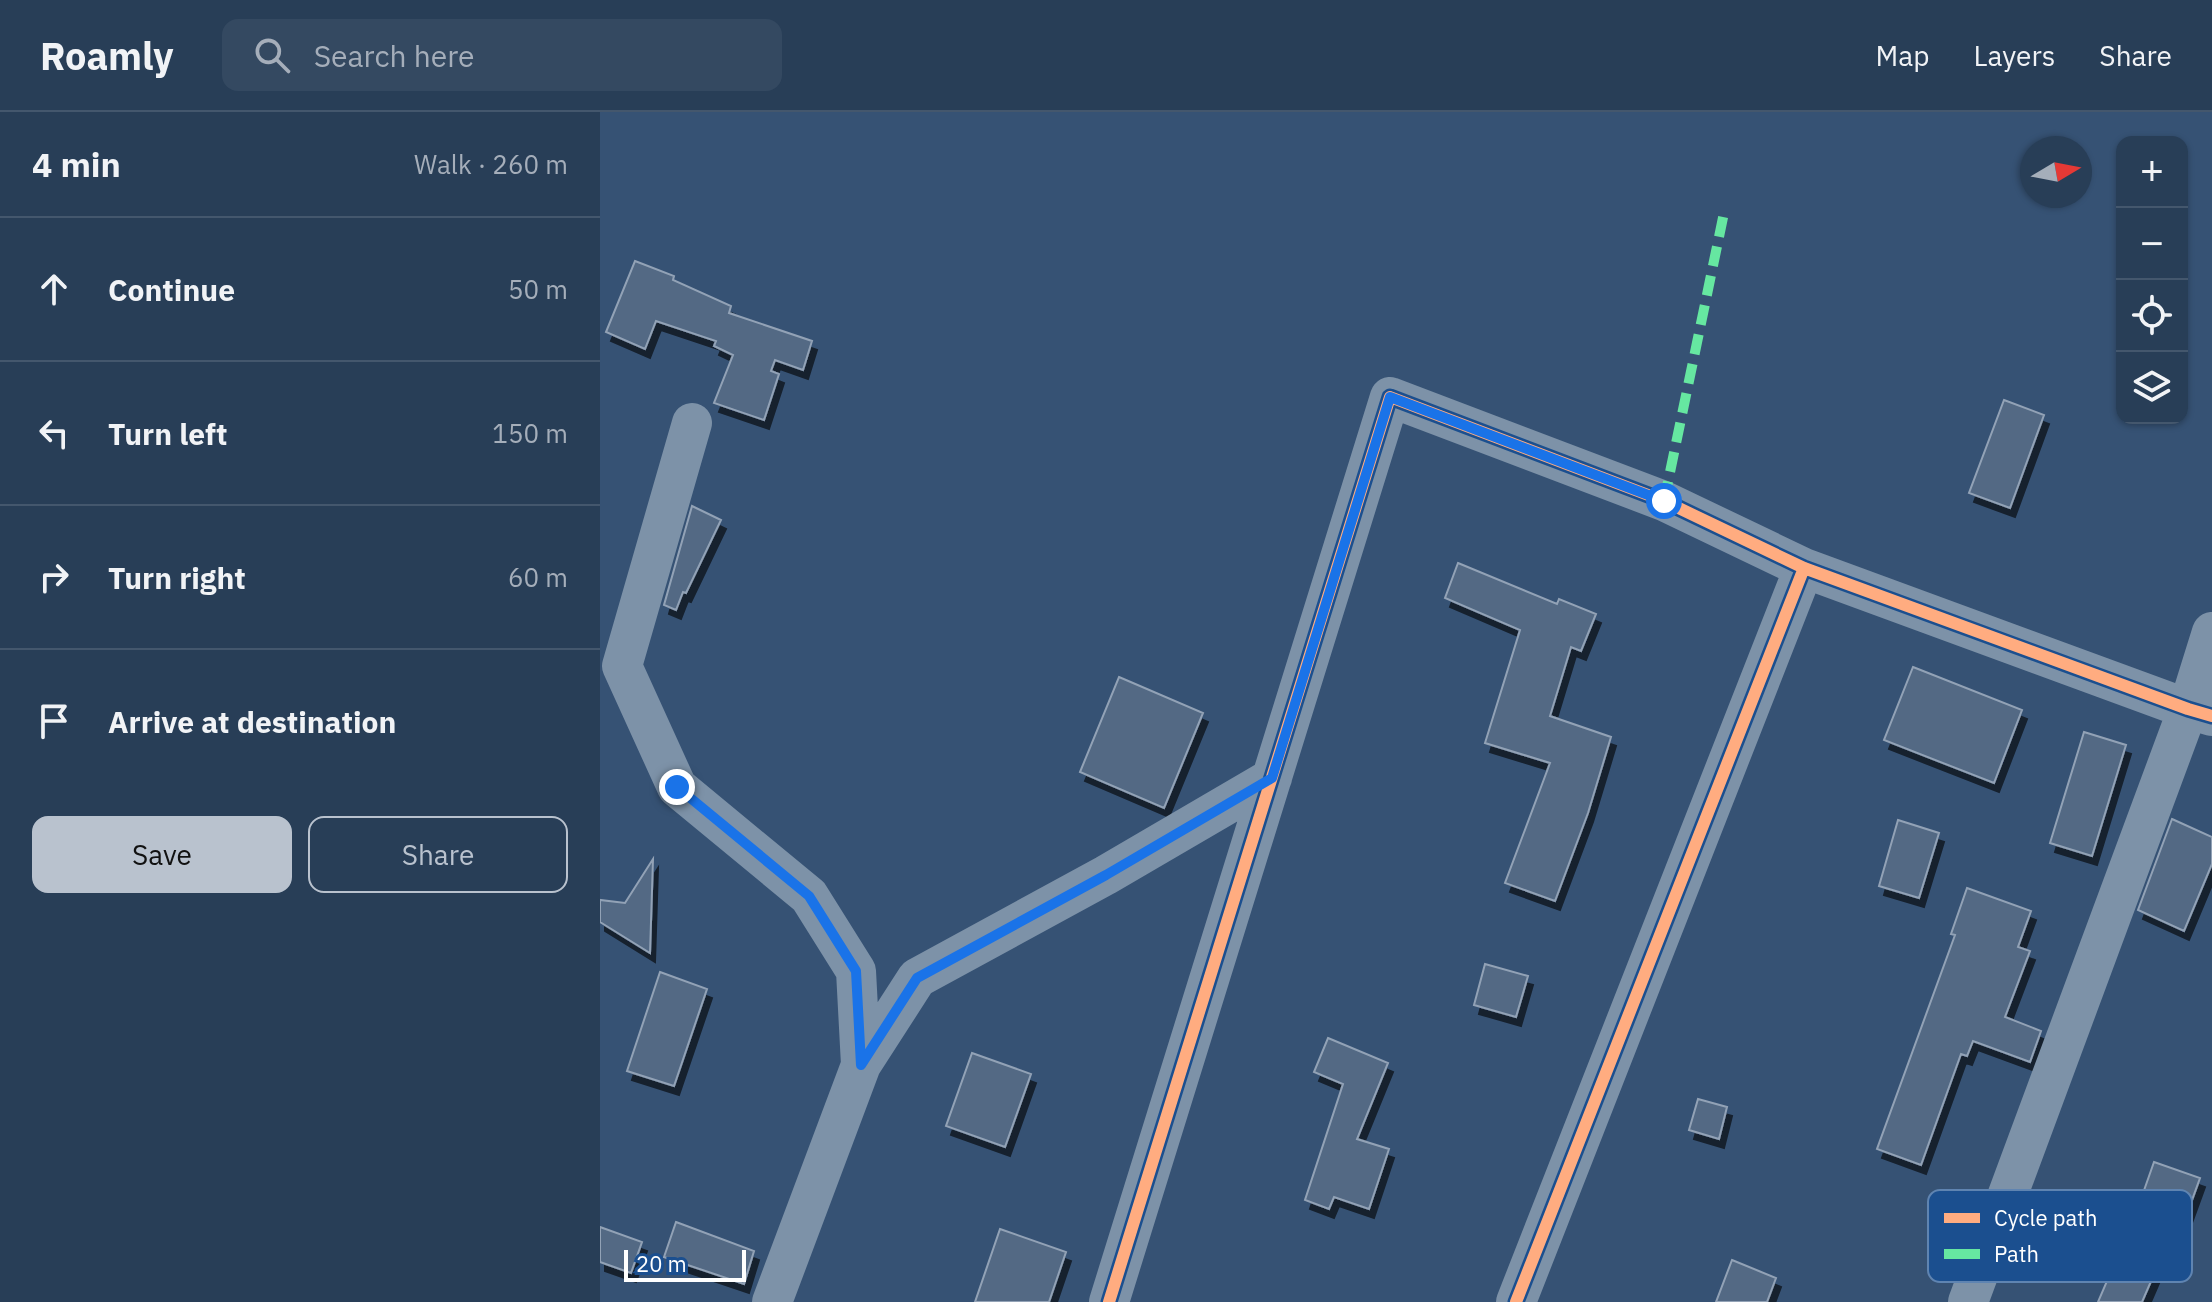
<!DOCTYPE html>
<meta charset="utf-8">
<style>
:root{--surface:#283e57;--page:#344961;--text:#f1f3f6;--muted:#a5aeba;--line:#44576d;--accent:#b9c2ce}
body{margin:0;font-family:"IBM Plex Sans",sans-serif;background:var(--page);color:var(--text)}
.controls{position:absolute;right:24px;top:24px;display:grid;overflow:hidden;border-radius:16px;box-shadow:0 2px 6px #0004}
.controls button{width:72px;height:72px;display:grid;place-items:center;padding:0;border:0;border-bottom:2px solid var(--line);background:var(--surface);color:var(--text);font:40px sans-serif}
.compass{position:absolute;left:1420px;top:24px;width:72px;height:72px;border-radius:50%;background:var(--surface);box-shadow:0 2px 6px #0004;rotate:80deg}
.scale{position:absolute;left:24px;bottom:20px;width:122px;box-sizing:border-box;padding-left:8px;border:4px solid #fff;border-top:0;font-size:22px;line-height:28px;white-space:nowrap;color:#fff;-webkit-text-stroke:6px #1b4f8f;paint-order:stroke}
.stop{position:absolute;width:24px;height:24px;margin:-18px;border:6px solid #1a73e8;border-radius:50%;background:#fff}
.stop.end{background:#1a73e8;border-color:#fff;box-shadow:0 2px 8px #0008}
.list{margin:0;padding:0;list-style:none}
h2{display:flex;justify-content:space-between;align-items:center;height:104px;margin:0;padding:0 32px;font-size:34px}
h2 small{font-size:26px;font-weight:400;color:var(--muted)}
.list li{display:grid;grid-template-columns:52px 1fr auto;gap:24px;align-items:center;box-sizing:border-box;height:144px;padding:0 32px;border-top:2px solid var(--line)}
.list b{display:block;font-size:30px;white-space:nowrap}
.list em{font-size:26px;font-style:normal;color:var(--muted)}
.actions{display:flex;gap:16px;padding:24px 32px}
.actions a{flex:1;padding:18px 0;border:2px solid var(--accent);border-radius:16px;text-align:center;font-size:28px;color:var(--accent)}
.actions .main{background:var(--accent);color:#111}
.icon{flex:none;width:44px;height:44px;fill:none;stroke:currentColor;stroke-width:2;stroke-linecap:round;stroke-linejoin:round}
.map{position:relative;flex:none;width:1612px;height:1190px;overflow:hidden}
header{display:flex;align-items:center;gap:48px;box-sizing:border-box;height:112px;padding:0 40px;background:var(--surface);border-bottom:2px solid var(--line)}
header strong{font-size:38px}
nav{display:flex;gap:44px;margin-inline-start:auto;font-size:28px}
.search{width:560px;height:72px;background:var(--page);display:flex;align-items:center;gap:20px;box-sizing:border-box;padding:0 28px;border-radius:16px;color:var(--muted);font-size:30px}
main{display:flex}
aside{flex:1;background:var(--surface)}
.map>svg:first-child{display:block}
</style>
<header>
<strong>Roamly</strong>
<div class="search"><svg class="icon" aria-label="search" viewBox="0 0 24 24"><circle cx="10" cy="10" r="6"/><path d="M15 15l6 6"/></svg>Search here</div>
<nav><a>Map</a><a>Layers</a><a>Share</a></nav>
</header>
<main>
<aside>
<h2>4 min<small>Walk · 260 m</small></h2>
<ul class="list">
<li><svg class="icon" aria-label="ahead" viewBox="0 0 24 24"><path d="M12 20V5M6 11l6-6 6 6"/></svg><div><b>Continue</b></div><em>50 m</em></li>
<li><svg class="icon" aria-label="left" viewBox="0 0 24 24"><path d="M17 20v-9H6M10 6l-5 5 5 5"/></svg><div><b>Turn left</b></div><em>150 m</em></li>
<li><svg class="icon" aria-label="right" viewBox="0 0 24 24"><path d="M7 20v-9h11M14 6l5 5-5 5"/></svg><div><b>Turn right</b></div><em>60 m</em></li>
<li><svg class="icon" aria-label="arrive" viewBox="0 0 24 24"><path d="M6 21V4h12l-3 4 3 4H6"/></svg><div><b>Arrive at destination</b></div></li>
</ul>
<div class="actions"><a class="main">Save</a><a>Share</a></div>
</aside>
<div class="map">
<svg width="1612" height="1190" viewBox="0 0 1612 1190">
<defs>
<filter id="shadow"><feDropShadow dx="5" dy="9" stdDeviation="0" flood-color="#0009"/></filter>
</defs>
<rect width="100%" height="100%" fill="#365274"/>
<path fill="#526984" stroke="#92a2b6" stroke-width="2" filter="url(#shadow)" d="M 35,149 L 74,164 L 73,168 L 131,194 L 129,201 L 212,229 L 203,258 L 175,248 L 171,259 L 179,262 L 164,308 L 114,291 L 133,243 L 114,234 L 116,229 L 56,209 L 45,237 L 6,220 Z
M 1404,288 L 1444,303 L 1410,396 L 1369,381 Z
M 92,394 L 121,408 L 86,481 L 83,480 L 76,498 L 64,493 Z
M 858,451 L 957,492 L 959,487 L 996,502 L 981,539 L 971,535 L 950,604 L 1011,625 L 988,701 L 955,789 L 905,771 L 950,651 L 885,631 L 920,518 L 845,486 Z
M 1313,555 L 1422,598 L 1394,671 L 1284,628 Z
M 519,565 L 603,601 L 564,696 L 480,660 Z
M 1484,620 L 1526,633 L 1492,744 L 1450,731 Z
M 1572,707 L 1612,725 L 1612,752 L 1584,819 L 1538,798 Z
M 1298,708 L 1339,721 L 1319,786 L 1279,774 Z
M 53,747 L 50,841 L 0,810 L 0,788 L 25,791 Z
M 1367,776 L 1431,799 L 1418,835 L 1430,839 L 1405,905 L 1441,919 L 1430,950 L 1373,929 L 1367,944 L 1361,942 L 1321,1053 L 1277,1037 L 1355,823 L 1351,822 Z
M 885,852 L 928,864 L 916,905 L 874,893 Z
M 60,860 L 107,877 L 74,974 L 27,959 Z
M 728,926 L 788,951 L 757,1027 L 789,1037 L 769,1097 L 734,1085 L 729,1097 L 705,1088 L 743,972 L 714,960 Z
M 372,941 L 431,962 L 405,1035 L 346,1014 Z
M 1098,987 L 1127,995 L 1119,1027 L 1089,1018 Z
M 1554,1050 L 1600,1066 L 1584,1110 L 1578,1107 L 1542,1190 L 1498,1190 L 1535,1104 Z
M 76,1110 L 154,1139 L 144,1172 L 64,1145 Z
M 0,1115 L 42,1130 L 31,1161 L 0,1150 Z
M 400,1117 L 466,1140 L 449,1190 L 375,1190 Z
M 1132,1148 L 1176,1166 L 1167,1190 L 1116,1190 Z"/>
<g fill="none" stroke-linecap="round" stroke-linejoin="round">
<path stroke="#7d92a8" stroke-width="40" d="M 92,311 L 22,554 L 77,675 L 209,784 L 256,859 L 261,953
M 172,1190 L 261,953 L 317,866 L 506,763 L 672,666
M 509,1190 L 790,285 L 1064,389 L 1204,456 L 1588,597 L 1612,604
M 916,1190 L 1204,456
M 1368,1190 L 1588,597 L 1612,520"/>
<path stroke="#66e7a1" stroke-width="10" stroke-dasharray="20 10" stroke-linecap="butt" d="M 1064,389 L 1125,96"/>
<defs>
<path id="cycleway" d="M 509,1190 L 790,285 L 1064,389 L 1204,456 L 1588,597 L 1612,604
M 916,1190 L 1204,456"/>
</defs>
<use href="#cycleway" stroke="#1b4f8f" stroke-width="17"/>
<use href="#cycleway" stroke="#ffac80" stroke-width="12"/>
</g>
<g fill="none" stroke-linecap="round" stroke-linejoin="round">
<path stroke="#1a73e8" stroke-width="10" d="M 77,675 L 209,784 L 256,859 L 261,953 L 317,866 L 506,763 L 672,666 L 790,285 L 1064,389"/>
</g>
<rect x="1328" y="1078" width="264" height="92" rx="12" fill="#1b4f8f" stroke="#5f84b1" stroke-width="2"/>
<rect x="1344" y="1101" width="36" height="10" fill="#ffac80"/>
<rect x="1344" y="1137" width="36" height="10" fill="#66e7a1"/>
<g font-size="22" fill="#fff">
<text x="1394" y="1114">Cycle path</text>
<text x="1394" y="1150">Path</text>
</g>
</svg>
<div class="controls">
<button>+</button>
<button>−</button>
<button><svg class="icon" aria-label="locate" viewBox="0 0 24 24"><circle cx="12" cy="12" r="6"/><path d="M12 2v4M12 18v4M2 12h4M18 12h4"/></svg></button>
<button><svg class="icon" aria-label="layers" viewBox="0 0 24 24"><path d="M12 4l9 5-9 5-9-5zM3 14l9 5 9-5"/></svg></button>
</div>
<svg class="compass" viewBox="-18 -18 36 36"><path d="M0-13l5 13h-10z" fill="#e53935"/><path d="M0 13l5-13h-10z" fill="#a5aeba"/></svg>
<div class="scale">20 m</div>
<div class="stop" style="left:1064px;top:389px"></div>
<div class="stop end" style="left:77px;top:675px"></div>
</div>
</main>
